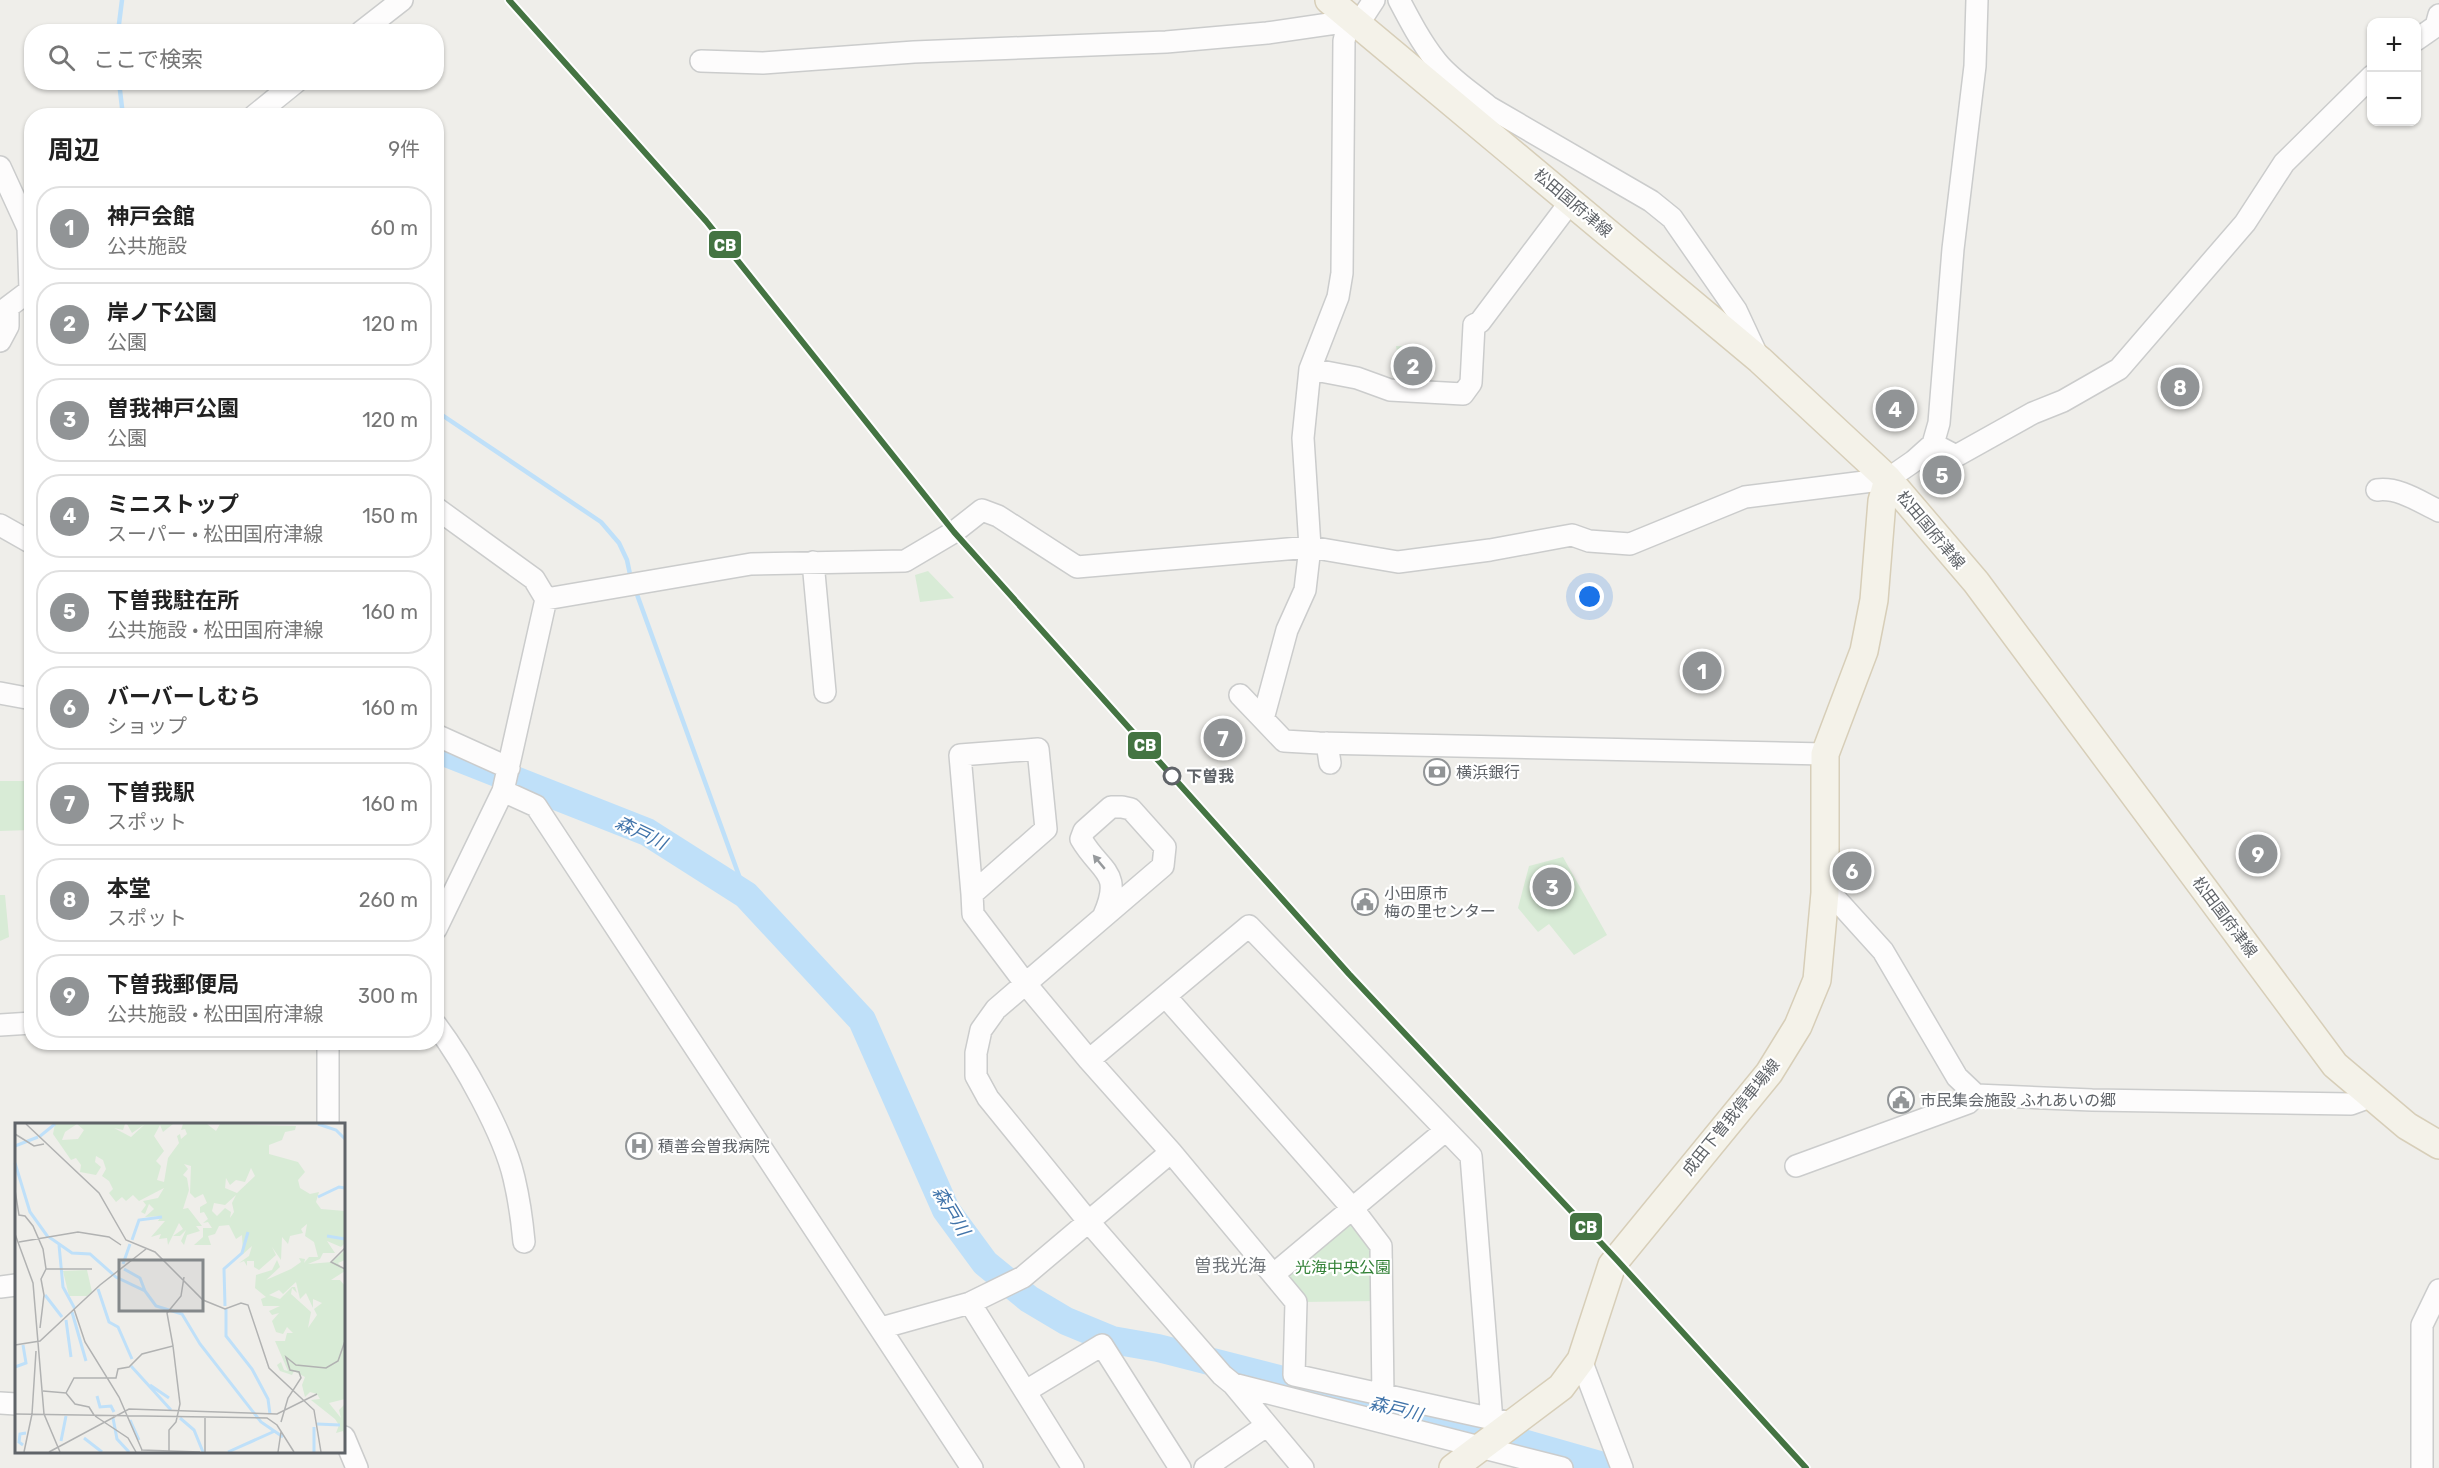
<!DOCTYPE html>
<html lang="ja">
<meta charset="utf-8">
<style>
:root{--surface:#fff;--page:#f2f2f2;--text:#222;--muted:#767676;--line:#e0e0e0;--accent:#919496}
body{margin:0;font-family:Rubik,"Noto Sans JP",sans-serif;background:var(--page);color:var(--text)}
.controls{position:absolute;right:18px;top:18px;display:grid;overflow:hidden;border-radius:12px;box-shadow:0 2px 4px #0004}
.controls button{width:54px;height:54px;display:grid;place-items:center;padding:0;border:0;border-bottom:2px solid var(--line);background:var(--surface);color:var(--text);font:30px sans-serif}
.you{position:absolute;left:1590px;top:597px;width:21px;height:21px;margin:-15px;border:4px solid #fff;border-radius:50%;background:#1a73e8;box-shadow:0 0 0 9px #1a73e833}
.badge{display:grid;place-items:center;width:39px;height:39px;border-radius:50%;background:var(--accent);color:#fff;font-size:20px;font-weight:700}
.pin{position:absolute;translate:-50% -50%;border:3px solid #fff;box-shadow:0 2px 6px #0006}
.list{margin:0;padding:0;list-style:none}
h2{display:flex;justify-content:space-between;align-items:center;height:78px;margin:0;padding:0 24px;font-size:26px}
h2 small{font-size:20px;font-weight:400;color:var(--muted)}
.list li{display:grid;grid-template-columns:39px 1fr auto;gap:18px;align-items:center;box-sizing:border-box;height:84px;margin:0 12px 12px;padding:0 12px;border:2px solid var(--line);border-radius:24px}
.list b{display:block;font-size:22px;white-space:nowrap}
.list p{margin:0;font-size:20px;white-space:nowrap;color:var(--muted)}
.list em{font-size:20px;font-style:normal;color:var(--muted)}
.icon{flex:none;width:33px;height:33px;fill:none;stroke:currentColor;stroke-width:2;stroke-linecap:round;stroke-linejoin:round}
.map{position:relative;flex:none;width:2439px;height:1468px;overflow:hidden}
.search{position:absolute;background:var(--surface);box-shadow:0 2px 4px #0004;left:24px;top:24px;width:420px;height:66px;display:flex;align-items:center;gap:15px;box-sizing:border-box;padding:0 21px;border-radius:24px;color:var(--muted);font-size:22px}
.panel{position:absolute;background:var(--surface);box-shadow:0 2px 4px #0004;left:24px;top:108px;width:420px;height:942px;border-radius:24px}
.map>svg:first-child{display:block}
</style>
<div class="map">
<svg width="2439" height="1468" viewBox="0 0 2439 1468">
<rect width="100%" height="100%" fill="#efeeea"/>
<path fill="#d8ebd6" d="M 1396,346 L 1426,347 L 1425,387 L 1403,386 Z
M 928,571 L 954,598 L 920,602 L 915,575 Z
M 0,781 L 31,781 L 31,830 L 0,831 Z
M 1563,857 L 1607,935 L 1574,955 L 1549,924 L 1538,932 L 1518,908 L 1529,866 Z
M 0,895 L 5,895 L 9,937 L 0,941 Z
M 1352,1214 L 1378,1246 L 1378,1301 L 1302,1302 L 1278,1275 Z"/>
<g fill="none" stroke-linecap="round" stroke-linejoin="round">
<path stroke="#bfe0f9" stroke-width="4.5" d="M 118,32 L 122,0
M 119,82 L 123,116
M 436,411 L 601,522 L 619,543 L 627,560 L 631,579
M 635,589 L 746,895"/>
<path stroke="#bfe0f9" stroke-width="28" d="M 436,749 L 647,832 L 746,895 L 862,1020 L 946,1210 L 985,1263 L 1029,1299 L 1066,1321 L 1112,1340 L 1158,1348 L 1471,1428 L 1610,1468"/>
<defs>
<path id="minor" d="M 1374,0 L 1359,23 L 1346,32 L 1344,41 L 1342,273 L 1338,297 L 1310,369 L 1303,438 L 1310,547 L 1305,590 L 1287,630 L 1263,719 L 1284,741 L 1319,743 L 1825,754
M 1399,0 C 1410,21 1421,42 1436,61 C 1450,79 1471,92 1489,107 L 1651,201 L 1672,218 L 1736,310 L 1757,355
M 361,32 L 402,0
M 2416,40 L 2436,26 L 2439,15
M 701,61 L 763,63 L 914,52 L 1166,42 L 1267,33 L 1336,23 L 1359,23
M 254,116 L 296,82
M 0,167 L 28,228 L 30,290
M 0,313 L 32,289
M 0,341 L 8,326 L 8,307
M 1310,369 L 1357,378 L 1390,390 L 1463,394 L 1471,383 L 1474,325 L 1480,322 L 1571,201
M 1933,444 L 1956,456 L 2033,413 L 2063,401 L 2119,369 L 2245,223 L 2284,163 L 2372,76
M 2377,490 C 2399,487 2420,502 2439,511
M 436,508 L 534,579 L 546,599 L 503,791 L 436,929
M 0,525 L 32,543
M 813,562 L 825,692
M 546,599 L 751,564 L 905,561 L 954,532 L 982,510 L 998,516 L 1077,567 L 1310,547 L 1398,562 L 1490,550 L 1572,535 L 1589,541 L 1630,544 L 1745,497 L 1888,479 L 1914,461 L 1933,444 L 1939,423 L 1953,249 L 1975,66 L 1977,0
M 0,693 L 32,699
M 1240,695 L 1263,719
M 436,735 L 509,768
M 1327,743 L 1330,763
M 503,791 L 536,806 L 972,1468
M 1825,893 L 1836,899 L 1883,951 L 1957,1077 L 1976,1095 L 2092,1100 L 2351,1104 L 2370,1097
M 972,894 L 1046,829 L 1038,749 L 960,755 L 972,894 L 973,914 L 1025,983 L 1089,1060 L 1171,1152 L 1296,1302 L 1294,1375 L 1511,1423
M 1104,915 C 1123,871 1101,873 1081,839 L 1084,831 L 1111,807 L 1122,807 L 1131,809 L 1165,847 L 1163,866 L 996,1009 L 981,1030 L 976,1053 L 976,1076 L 988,1098 L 1088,1221 L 1222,1375 L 1233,1384 L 1303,1468
M 1166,997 L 1353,1209 L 1381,1246 L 1383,1396
M 0,1025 L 32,1023
M 436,1025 C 463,1061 504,1134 514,1178 C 519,1199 522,1220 524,1242
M 1089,1060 L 1249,926 L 1471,1156 L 1492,1421
M 328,1124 L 328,1042
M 1796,1166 L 1968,1103 L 1976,1095
M 1274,1274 L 1446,1130
M 0,1287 L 16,1285
M 970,1303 L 1073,1468
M 881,1328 L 970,1303 L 1023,1277 L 1171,1152
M 1581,1360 L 1622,1468
M 1233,1384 L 1562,1468
M 1026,1391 L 1102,1345 L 1180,1468
M 0,1403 L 16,1404
M 344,1437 L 357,1468
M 1205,1468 L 1266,1426
M 2422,1468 L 2422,1325 L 2439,1290"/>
<path id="major" d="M 1329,0 L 1760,360 L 1888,479 L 1976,582 L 2335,1065 L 2407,1126 L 2439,1145
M 1453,1468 L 1561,1387 L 1581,1360 L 1612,1265 L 1769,1073 L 1798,1026 L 1817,980 L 1825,893 L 1825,754 L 1864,651 L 1874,600 L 1882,501 L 1888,479"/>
</defs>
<use href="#minor" stroke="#cbcccc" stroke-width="24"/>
<use href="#major" stroke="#d7ceb8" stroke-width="30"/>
<use href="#minor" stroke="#fdfcfc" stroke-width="21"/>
<use href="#major" stroke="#f4f2e9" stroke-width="27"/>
<defs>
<path id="rail-1" d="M 509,0 L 706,221 L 954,532 L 1349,974 L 1616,1259 L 1806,1468"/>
</defs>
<use href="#rail-1" stroke="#fff" stroke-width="10"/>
<use href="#rail-1" stroke="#447442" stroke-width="6"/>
</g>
<defs><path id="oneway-solid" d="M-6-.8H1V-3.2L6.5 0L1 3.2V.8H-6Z" transform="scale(1.5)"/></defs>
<use fill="#96999c" href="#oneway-solid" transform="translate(1099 862) rotate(-130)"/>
<defs>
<symbol id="bank-ring" viewBox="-11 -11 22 22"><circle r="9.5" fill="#fff" stroke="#919496" stroke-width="1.5"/><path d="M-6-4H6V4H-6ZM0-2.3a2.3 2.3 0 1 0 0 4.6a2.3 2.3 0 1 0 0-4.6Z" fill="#919496"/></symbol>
<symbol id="civic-ring" viewBox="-11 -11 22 22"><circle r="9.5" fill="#fff" stroke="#919496" stroke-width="1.5"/><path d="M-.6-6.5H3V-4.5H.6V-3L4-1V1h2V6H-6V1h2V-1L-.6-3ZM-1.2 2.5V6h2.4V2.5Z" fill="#919496"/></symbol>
<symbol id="hospital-ring" viewBox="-11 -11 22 22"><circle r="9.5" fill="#fff" stroke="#919496" stroke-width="1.5"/><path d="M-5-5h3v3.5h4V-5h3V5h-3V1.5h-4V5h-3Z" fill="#919496"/></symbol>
</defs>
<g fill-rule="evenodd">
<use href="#bank-ring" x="1422" y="757" width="30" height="30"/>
<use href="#civic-ring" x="1350" y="887" width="30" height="30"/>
<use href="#civic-ring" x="1886" y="1085" width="30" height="30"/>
<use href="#hospital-ring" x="624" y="1131" width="30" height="30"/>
</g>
<circle fill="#fff" stroke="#5f6368" stroke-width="3" cx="1172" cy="776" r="8"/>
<g text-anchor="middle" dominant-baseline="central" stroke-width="4.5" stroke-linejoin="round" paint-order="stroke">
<g font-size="16" fill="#5f6368" stroke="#fff">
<text transform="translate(1573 203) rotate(40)">松田国府津線</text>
<text transform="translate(1931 530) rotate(50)">松田国府津線</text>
<text transform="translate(2225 917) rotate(53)">松田国府津線</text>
<text transform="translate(1731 1117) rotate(-51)">成田下曽我停車場線</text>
</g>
<g font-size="16" fill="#5f6368" stroke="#fff" text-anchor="start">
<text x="1456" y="772">横浜銀行</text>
<text x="1384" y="893">小田原市<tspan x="1384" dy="18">梅の里センター</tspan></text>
<text x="1920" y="1100">市民集会施設 ふれあいの郷</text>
<text x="658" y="1146">積善会曽我病院</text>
</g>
<g font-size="16" font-weight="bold" fill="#5f6368" stroke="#fff" text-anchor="start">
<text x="1186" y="776">下曽我</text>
</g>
<g font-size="16" fill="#348238" stroke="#fff">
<text x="1343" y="1267">光海中央公園</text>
</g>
<g font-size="18" font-style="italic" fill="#4174aa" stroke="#fff">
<text transform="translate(641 833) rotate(26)">森戸川</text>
<text transform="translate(951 1211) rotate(59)">森戸川</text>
<text transform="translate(1396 1409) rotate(14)">森戸川</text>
</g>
<g font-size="18" fill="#70757a" stroke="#fff">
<text x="1230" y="1266">曽我光海</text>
</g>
</g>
<g transform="translate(15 1123)">
<rect width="330" height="330" fill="#efeeea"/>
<path d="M 40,1 L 110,1 L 108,7 L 99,5 L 116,14 L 130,1 L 117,10 L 112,1 L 158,1 L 148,9 L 145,2 L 139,13 L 149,28 L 141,38 L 146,43 L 142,57 L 149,59 L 153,35 L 164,20 L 162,13 L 165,11 L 166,16 L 172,11 L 170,6 L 166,7 L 168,1 L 192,1 L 201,8 L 205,1 L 281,3 L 280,7 L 270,9 L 267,17 L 254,22 L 254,31 L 283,39 L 290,49 L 283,57 L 285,65 L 295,71 L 304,69 L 301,79 L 306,86 L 330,88 L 330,120 L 326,124 L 312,118 L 320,130 L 308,130 L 305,136 L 293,141 L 317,139 L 330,127 L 330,137 L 323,140 L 330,148 L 316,157 L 325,157 L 330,163 L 330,276 L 314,280 L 326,295 L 324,287 L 330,281 L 330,315 L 328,308 L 321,310 L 324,302 L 320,296 L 296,277 L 305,276 L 302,271 L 295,269 L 290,274 L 287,262 L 290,254 L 279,248 L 277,252 L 265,248 L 262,242 L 266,239 L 269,247 L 273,248 L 260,218 L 270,218 L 272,210 L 278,210 L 272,204 L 268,211 L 261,209 L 257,198 L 264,190 L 257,192 L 254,188 L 265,183 L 248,183 L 246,176 L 251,174 L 240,165 L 241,152 L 257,147 L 262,137 L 265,144 L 251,157 L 276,146 L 286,139 L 284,135 L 290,136 L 289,140 L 294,134 L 303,134 L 299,119 L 290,113 L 292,101 L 286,106 L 288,110 L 275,113 L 273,121 L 267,114 L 266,137 L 257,124 L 261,132 L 244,147 L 239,144 L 239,138 L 232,138 L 232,143 L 229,138 L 224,140 L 234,133 L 237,123 L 228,131 L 227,112 L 221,116 L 214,102 L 204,103 L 200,111 L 193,113 L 196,122 L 179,122 L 188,114 L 188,105 L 197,105 L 193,99 L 188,100 L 193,96 L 189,89 L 185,90 L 185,84 L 192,80 L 188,71 L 180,75 L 175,70 L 176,43 L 169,41 L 173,46 L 168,52 L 172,55 L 174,67 L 168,86 L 173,85 L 187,103 L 181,103 L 185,108 L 172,112 L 169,122 L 166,118 L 171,107 L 165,113 L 158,113 L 168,106 L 164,100 L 153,122 L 152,115 L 144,116 L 146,111 L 136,114 L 150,98 L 143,98 L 146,93 L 130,94 L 139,86 L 134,81 L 130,91 L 126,89 L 131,82 L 128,78 L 143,75 L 149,65 L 124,78 L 118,72 L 111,78 L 107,74 L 101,79 L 94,70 L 98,66 L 94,58 L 87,53 L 91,46 L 88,37 L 81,33 L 80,39 L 86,44 L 81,52 L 65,49 L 66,42 L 61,35 L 56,37 L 38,11 ZM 62,1 L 69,7 L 63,16 L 47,17 L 50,9 ZM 236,45 L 240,53 L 222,70 L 210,65 L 211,55 L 215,62 L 221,57 L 230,59 ZM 221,72 L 217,80 L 219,89 L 215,95 L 216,89 L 210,85 L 202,93 L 197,88 L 199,80 L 210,82 ZM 281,159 L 285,176 L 291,170 L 298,185 L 298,176 L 307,180 L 299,186 L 302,192 L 293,205 L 296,189 L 276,171 L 277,165 L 282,170 L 280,164 L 277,164 L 265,176 L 254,172 L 264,167 L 268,171 ZM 72,147 L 77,169 L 72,173 L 54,173 L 48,148 Z" fill="#d8ebd6" fill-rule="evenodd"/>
<path fill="none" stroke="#bfe0f9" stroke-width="3" d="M 303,1 L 321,7 L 330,16M 24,14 L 40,1M 0,23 L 23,14M 0,40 L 15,89 L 33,114M 303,74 L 324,64 L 330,65M 312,113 L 330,116M 34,114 L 57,130 L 75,131 L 101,154 L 130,168 L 141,183 L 167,191 L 185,221 L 246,299 L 268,314M 117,117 L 124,97 L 147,94M 44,122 L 48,164 L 60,186M 108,141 L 115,121M 109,146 L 125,155 L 130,168M 83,166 L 94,199 L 103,204 L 117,236M 30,172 L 47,194M 210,183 L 209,146 L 227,130 L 233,109M 211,186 L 211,213 L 237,246 L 253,276 L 255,291M 57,189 L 71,238M 51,197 L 56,234M 116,243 L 156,287M 0,244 L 11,240 L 8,222M 135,262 L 154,275M 82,273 L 85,284 L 96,283 L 99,289M 98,295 L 102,316 L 114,329M 165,295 L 179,307 L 188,329M 115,297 L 124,317M 302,301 L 325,302M 299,304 L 299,329M 69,315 L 87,329M 46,318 L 51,293M 8,322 L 4,319 L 5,311 L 11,310M 213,329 L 260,308"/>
<path fill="none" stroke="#b1b2b2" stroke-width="1.5" d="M 11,1 L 84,70 L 111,117 L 140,129 L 188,177 L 210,186 L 226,180 L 233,182 L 254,245 L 299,287 L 306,329M 0,11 L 19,23 L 29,21M 0,67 L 4,92 L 10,93 L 18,103 L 28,126 L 31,146 L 26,156 L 29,172 L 25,205M 0,111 L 18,160 L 29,291 L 45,329M 4,119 L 63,109 L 94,114 L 106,122M 330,125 L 316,139 L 330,146M 31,146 L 77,146M 59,186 L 70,219 L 104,274 L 127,327M 0,222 L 25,218 L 85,162 L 131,126M 28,268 L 51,270 L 59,255 L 101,255 L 103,246 L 114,244 L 127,231 L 158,223 L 152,190 L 166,173 L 169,154M 51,270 L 60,281 L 74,284 L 79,292M 0,291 L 252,295 L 262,302 L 279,329M 17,291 L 21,228M 80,293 L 113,315 L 121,329M 190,295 L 190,329M 266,299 L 273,275 L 286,255 L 284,249 L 275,247 L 271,234 L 281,242 L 311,245 L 323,238 L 330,218M 126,327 L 185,329M 154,328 L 154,307 L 161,299 L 165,281 L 158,223M 9,329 L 17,291M 34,329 L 114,286 L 262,291 L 302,271M 263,329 L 266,309"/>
<path fill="#84888a" fill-opacity="0.15" stroke="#84888a" stroke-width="3" d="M 104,137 L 188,137 L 188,188 L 104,188 Z"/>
<rect width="330" height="330" fill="none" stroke="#5f6368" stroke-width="3"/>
</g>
<g stroke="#fff" stroke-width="2">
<rect x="708" y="230" width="34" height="29" rx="6" fill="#447442"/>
<rect x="1127" y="731" width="35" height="29" rx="6" fill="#447442"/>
<rect x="1569" y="1212" width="34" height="29" rx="6" fill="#447442"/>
</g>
<g font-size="16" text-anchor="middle" font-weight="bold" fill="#fff">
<text x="725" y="251">CB</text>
<text x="1145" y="751">CB</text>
<text x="1586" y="1233">CB</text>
</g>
</svg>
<div class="controls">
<button>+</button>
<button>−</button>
</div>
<div class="you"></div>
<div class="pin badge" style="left:1702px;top:671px">1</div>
<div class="pin badge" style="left:1413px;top:366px">2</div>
<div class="pin badge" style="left:1552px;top:887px">3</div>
<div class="pin badge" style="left:1895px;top:409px">4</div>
<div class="pin badge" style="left:1942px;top:475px">5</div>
<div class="pin badge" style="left:1852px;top:871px">6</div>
<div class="pin badge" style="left:1223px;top:738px">7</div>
<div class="pin badge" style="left:2180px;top:387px">8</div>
<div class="pin badge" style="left:2258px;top:854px">9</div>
<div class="search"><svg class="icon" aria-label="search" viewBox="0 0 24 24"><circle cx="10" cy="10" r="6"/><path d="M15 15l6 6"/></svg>ここで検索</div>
<section class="panel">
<h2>周辺<small>9件</small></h2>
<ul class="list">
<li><span class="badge">1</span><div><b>神戸会館</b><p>公共施設</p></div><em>60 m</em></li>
<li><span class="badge">2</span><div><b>岸ノ下公園</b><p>公園</p></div><em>120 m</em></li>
<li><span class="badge">3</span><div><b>曽我神戸公園</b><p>公園</p></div><em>120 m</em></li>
<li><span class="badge">4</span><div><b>ミニストップ</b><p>スーパー · 松田国府津線</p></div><em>150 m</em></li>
<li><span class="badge">5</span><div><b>下曽我駐在所</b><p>公共施設 · 松田国府津線</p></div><em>160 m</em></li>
<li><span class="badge">6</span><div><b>バーバーしむら</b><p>ショップ</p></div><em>160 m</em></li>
<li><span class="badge">7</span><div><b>下曽我駅</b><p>スポット</p></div><em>160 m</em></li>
<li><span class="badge">8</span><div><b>本堂</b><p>スポット</p></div><em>260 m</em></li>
<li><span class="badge">9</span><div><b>下曽我郵便局</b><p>公共施設 · 松田国府津線</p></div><em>300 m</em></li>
</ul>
</section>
</div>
